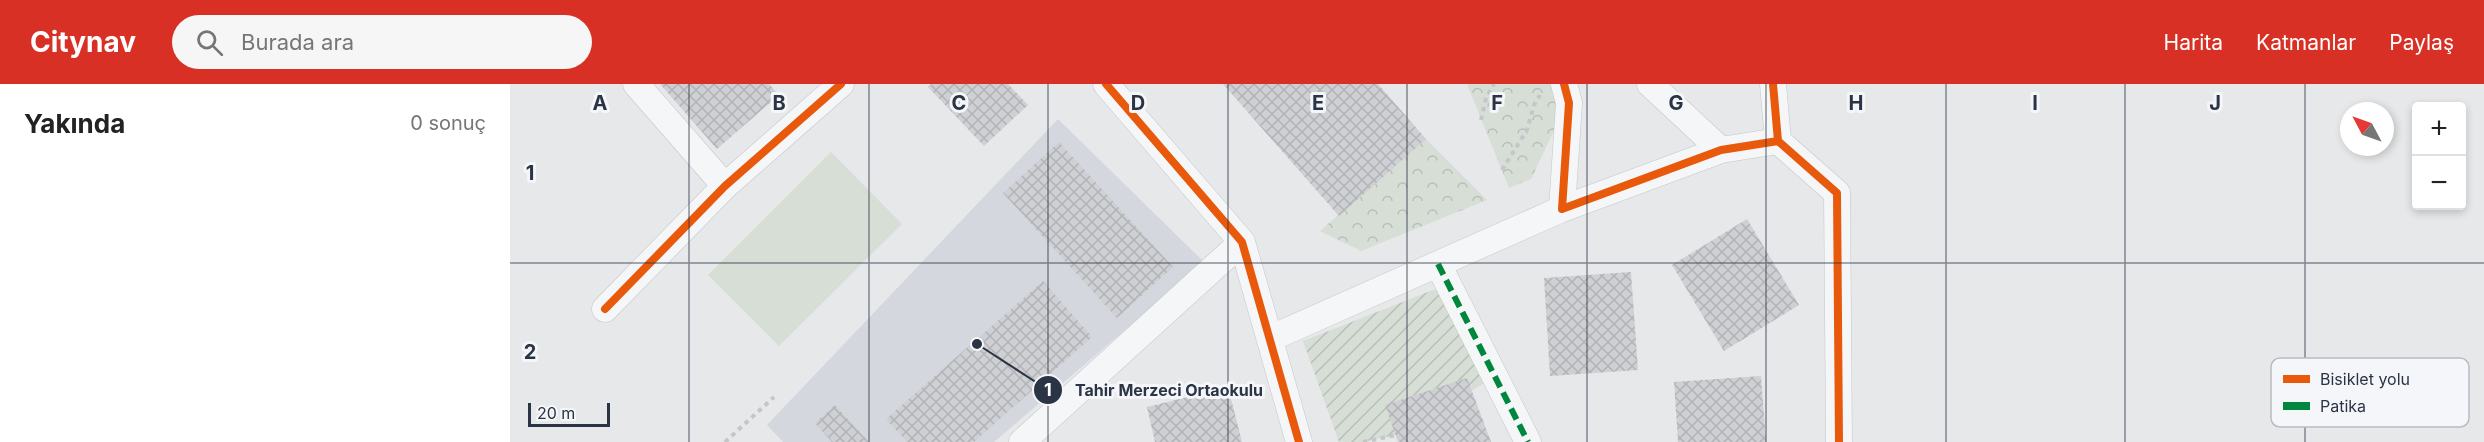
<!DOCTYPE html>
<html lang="tr">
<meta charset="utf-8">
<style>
:root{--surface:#fff;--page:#f6f6f6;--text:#222;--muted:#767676;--line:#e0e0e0;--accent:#d93025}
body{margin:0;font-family:Inter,sans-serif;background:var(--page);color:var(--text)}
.controls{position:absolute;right:18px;top:18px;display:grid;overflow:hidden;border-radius:6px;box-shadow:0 3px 9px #0003}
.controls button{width:54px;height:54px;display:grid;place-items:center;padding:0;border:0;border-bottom:2px solid var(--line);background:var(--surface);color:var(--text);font:30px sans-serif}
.compass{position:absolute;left:1830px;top:18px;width:54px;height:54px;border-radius:50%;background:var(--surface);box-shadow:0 3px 9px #0003;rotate:311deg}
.scale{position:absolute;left:18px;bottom:15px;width:82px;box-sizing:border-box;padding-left:6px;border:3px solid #2b3445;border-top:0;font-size:16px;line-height:21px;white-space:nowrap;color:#2b3445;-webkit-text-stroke:4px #f4f6f9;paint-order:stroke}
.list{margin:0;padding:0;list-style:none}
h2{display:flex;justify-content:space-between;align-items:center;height:78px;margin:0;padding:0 24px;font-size:26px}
h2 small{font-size:20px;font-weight:400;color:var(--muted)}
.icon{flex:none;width:33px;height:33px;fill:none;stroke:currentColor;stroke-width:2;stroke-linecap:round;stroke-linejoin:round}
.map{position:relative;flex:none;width:1974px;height:358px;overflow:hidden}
header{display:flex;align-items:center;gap:36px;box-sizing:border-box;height:84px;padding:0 30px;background:var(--accent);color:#fff}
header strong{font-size:28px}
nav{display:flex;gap:33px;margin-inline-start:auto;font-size:21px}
.search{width:420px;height:54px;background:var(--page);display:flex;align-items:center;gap:15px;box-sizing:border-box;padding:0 21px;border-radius:33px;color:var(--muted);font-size:22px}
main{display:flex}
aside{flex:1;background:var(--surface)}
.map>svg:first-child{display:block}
</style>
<header>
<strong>Citynav</strong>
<div class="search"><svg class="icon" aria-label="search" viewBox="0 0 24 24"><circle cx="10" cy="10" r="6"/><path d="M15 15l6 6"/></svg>Burada ara</div>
<nav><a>Harita</a><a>Katmanlar</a><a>Paylaş</a></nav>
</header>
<main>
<aside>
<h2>Yakında<small>0 sonuç</small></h2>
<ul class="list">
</ul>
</aside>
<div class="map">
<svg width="1974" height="358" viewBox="0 0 1974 358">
<defs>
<pattern id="park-crowns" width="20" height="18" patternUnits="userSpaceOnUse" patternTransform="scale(1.5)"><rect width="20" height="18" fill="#d6ded6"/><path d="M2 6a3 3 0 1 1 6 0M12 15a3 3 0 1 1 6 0" fill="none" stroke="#b8bfb9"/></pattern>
<pattern id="garden-furrows" width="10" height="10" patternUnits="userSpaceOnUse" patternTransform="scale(1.5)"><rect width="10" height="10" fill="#d6ded6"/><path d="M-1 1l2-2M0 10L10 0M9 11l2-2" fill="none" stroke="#b8bfb9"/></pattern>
<pattern id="building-cross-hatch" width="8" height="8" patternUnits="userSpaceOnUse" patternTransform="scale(1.5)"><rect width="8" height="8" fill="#ced0d3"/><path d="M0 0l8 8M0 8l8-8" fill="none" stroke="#b1b3b6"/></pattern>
</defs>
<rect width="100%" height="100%" fill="#e6e8ea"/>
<path fill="#d4d7dd" d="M 548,35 L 694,178 L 484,358 L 273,358 L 257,341 Z"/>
<path fill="#d6ded6" d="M 321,68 L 392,140 L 269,262 L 198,191 Z"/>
<path fill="url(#park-crowns)" d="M 957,0 L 1054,0 L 1050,34 L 1021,95 L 999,104 Z
M 916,55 L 977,116 L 851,167 L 810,147 Z"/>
<path fill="url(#garden-furrows)" d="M 940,204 L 985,293 L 961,307 L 875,321 L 886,351 L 853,358 L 829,358 L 793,257 L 923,206 Z"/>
<path fill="url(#building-cross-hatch)" d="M 150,0 L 259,0 L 269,11 L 207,65 Z
M 421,0 L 498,0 L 518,21 L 474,62 L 418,3 Z
M 713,0 L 868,0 L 916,55 L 829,132 Z
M 549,58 L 663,183 L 607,234 L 493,109 Z
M 1237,135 L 1289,221 L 1214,267 L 1162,181 Z
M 1121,188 L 1128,286 L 1040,292 L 1034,194 Z
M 533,197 L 582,253 L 464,358 L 397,358 L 376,335 Z
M 1251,292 L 1256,358 L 1168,358 L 1164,298 Z
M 957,294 L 981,358 L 888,358 L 875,321 Z
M 718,303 L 732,358 L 645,358 L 637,323 Z
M 325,321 L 359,358 L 322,358 L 305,339 Z"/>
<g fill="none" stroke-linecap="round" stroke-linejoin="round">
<defs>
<path id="street" d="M 126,0 L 215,102
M 596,0 L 732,158 L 789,358
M 1054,0 L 1059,19 L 1052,125 L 1211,66 L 1268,57
M 1140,0 L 1211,66
M 1263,0 L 1268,57 L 1327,109 L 1329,358
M 928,180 L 1018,358
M 95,225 L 215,102 L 331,0
M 761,254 L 1052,125
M 512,358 L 732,158"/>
</defs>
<use href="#street" stroke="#c4c6c8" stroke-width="27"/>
<path stroke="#c5c6ca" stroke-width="4" stroke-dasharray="4.5 4.5" stroke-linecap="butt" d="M 971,36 L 976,14 L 984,0
M 992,86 L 1017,46 L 1024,21 L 1030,11
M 215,358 L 264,313
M 853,358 L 886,351"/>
<use href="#street" stroke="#f5f6f7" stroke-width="26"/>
<path stroke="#00873e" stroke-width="6" stroke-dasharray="12 6" stroke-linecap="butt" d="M 928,180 L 1018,358"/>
<defs>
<path id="cycleway" d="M 596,0 L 732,158 L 789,358
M 1054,0 L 1059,19 L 1052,125 L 1211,66 L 1268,57
M 1263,0 L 1268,57 L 1327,109 L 1329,358
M 95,225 L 215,102 L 331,0"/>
</defs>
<use href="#cycleway" stroke="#f4f6f9" stroke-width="11"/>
<use href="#cycleway" stroke="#e8590c" stroke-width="8"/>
</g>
<path fill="none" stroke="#2b3445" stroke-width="1.5" stroke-opacity="0.55" d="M 179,0 L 179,358M 359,0 L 359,358M 538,0 L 538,358M 718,0 L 718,358M 897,0 L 897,358M 1077,0 L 1077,358M 1256,0 L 1256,358M 1436,0 L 1436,358M 1615,0 L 1615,358M 1795,0 L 1795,358M 0,179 L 1974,179"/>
<rect x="1761" y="274" width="198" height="69" rx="9" fill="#f4f6f9" stroke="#b8bcc3" stroke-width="1.5"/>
<rect x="1773" y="291" width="27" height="8" fill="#e8590c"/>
<rect x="1773" y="318" width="27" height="8" fill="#00873e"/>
<g font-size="16" fill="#2b3445">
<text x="1810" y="301">Bisiklet yolu</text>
<text x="1810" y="328">Patika</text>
</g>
<g font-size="20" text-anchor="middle" font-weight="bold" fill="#2b3445" stroke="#f4f6f9" stroke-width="6" stroke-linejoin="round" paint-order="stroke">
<text x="90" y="26">A</text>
<text x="269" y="26">B</text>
<text x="449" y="26">C</text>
<text x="628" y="26">D</text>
<text x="808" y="26">E</text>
<text x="987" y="26">F</text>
<text x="1166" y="26">G</text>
<text x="1346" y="26">H</text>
<text x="1525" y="26">I</text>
<text x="1705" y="26">J</text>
<text x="20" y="96">1</text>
<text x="20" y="275">2</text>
</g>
<path fill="none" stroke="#2b3445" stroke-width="2" d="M467 260L538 306"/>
<g fill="#2b3445" stroke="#f4f6f9" stroke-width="2">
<circle cx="467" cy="260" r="6"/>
<circle cx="538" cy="306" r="15"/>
</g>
<g font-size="18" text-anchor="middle" font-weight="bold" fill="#fff">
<text x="538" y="312">1</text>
</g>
<g font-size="16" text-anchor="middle" font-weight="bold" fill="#2b3445" stroke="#f4f6f9" stroke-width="6" stroke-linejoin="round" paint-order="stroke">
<text x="659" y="312">Tahir Merzeci Ortaokulu</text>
</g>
</svg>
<div class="controls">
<button>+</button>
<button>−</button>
</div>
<svg class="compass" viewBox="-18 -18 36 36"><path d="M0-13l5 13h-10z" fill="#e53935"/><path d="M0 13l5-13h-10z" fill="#767676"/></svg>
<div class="scale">20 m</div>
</div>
</main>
